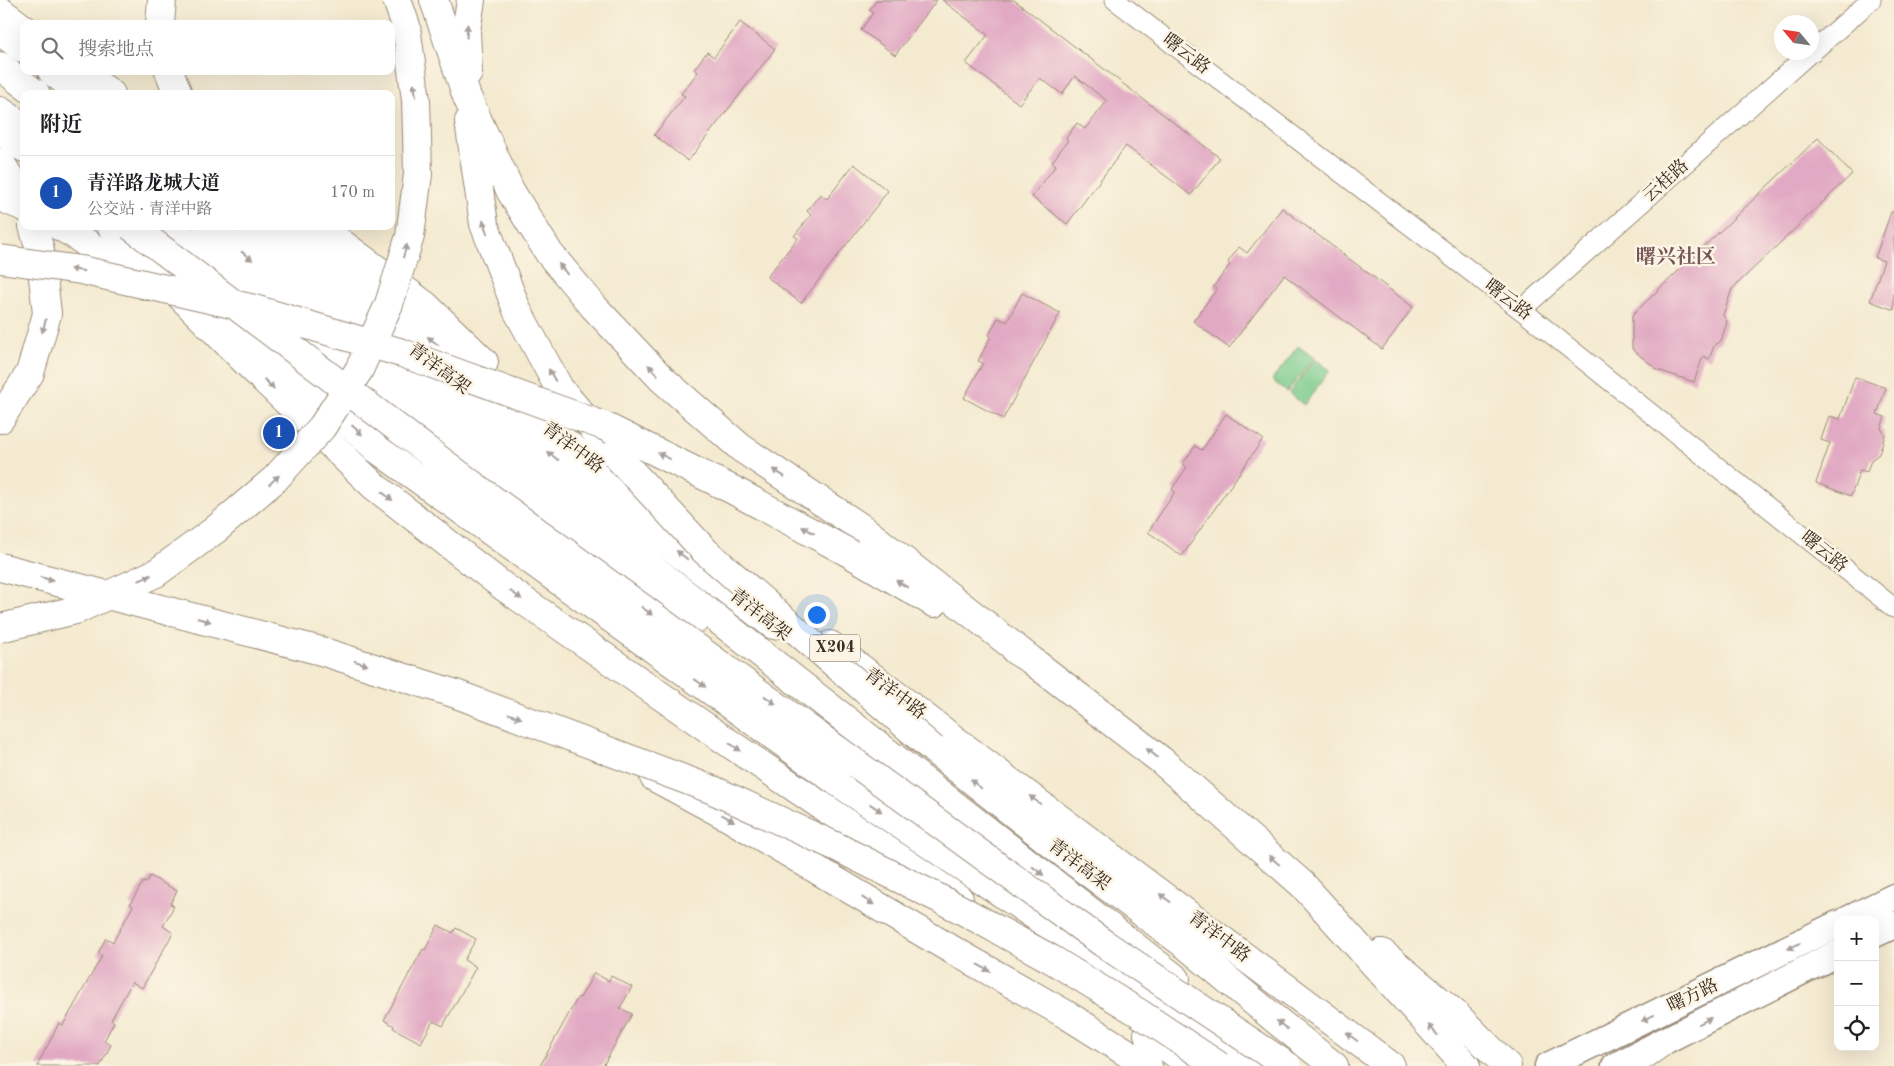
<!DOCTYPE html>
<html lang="zh">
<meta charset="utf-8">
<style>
:root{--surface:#fff;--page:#f6f6f6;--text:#202124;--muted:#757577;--line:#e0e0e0;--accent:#d1495b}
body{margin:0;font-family:"Old Standard TT","Noto Serif SC",serif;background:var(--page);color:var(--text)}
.controls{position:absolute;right:15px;bottom:15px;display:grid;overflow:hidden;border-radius:10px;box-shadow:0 5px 20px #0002}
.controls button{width:45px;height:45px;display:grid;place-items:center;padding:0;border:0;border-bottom:1px solid var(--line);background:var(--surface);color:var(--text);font:25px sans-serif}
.compass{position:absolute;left:1774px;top:15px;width:45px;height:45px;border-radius:50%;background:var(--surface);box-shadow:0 5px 20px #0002;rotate:299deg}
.you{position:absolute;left:816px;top:614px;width:18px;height:18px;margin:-12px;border:4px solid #fff;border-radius:50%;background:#1a73e8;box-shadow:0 0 0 8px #1a73e833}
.badge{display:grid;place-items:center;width:32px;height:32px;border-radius:50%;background:var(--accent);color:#fff;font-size:16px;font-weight:700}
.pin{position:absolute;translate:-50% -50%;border:2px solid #fff;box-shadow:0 1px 5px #0006}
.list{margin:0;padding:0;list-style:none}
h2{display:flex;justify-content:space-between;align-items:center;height:65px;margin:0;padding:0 20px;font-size:21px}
h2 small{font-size:16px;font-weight:400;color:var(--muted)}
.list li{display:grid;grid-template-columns:32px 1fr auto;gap:15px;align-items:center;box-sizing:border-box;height:75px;padding:0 20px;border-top:1px solid var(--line)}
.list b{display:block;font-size:19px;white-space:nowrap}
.list p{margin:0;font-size:16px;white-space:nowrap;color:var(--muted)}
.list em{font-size:16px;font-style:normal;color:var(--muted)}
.icon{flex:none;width:28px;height:28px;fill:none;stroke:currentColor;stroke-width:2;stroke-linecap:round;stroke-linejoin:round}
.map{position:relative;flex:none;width:1894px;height:1066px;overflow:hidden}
.search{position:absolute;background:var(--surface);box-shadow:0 5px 20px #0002;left:20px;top:20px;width:375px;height:55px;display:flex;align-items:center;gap:12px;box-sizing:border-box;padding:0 18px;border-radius:10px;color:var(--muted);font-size:19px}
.panel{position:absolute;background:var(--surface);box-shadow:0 5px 20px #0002;left:20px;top:90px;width:375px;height:140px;border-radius:10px}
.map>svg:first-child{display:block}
</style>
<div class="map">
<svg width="1894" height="1066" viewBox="0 0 1894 1066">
<rect width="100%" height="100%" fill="#fcf5e5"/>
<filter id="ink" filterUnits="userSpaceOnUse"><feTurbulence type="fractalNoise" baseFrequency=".02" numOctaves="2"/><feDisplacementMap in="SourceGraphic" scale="10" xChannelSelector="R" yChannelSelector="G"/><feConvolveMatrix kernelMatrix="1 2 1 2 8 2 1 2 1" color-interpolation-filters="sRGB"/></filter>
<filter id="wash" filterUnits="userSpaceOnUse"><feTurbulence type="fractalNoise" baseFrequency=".0096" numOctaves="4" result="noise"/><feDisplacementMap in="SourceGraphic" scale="20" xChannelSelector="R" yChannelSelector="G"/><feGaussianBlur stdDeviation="1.12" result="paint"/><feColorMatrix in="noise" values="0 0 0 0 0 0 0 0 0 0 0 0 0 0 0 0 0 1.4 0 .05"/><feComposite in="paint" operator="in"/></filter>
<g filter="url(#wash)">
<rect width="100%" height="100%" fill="#f4ead0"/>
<path fill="#7bcc8d" stroke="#5b7b56" d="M 1298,346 L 1314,358 L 1287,392 L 1272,380 Z
M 1315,359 L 1330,370 L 1304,405 L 1289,393 Z"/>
<g id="blocks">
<path fill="#e1a9c3" d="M 877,0 L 937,0 L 895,55 L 861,30 L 873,13 L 869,10 Z
M 942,0 L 1014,0 L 1220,158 L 1191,195 L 1126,146 L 1067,224 L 1032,197 L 1056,165 L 1052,162 L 1068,140 L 1066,138 L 1077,123 L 1085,129 L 1107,101 L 1075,76 L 1062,94 L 1040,78 L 1019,104 L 966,63 L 988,35 Z
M 740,22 L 775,49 L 688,161 L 654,135 L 685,96 L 681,94 L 698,72 L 694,69 L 707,52 L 714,57 Z
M 1818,138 L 1852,174 L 1732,289 L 1723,315 L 1727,322 L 1721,341 L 1714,346 L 1709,359 L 1703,356 L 1694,382 L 1658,370 L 1632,349 L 1632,315 Z
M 854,164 L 888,191 L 801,303 L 767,277 L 798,238 L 794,236 L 811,215 L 807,211 L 820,194 L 827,199 Z
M 1282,208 L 1413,307 L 1382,349 L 1284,275 L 1229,348 L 1193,321 L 1217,289 L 1213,287 L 1230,265 L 1228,262 L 1239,247 L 1247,253 Z
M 1891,212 L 1894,212 L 1894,310 L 1870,301 L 1884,261 L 1875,258 Z
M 1022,293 L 1060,313 L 1003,419 L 964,398 L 983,363 L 978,361 L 991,336 L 989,335 L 998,318 L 1007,322 Z
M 1855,377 L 1886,388 L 1877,414 L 1885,417 L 1881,428 L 1885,435 L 1879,454 L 1871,460 L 1867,472 L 1860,470 L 1851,496 L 1816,483 L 1830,443 L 1821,440 L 1829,416 L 1840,419 Z
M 1226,414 L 1263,439 L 1182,556 L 1148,532 L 1175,492 L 1172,489 L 1187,467 L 1183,464 L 1195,446 L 1202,450 Z
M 150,876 L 177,891 L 170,904 L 174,906 L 163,926 L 173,933 L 142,988 L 132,982 L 111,1020 L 114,1022 L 104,1041 L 111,1045 L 100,1066 L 37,1066 L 59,1023 L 63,1025 L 102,956 L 98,953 L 106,938 L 113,942 L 133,906 L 130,904 L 143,882 L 146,883 Z
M 438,925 L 453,933 L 456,928 L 476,939 L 464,960 L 476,967 L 443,1026 L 433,1021 L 421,1043 L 393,1028 L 394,1026 L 384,1020 L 423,949 L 425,950 Z
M 594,973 L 609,981 L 611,976 L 632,987 L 620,1008 L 632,1014 L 603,1066 L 540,1066 L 578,997 L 580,998 Z"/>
</g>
</g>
<g filter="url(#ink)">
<use href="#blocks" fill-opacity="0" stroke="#988a77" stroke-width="1"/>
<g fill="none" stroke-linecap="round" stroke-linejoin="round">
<defs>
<path id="street" d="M 1115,0 L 1529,316 L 1894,608
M 1812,52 L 1871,0
M 1521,310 L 1811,52"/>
<path id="secondary" d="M 1847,920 L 1894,897
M 1875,934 L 1894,925
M 1548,1066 L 1838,924
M 1615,1066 L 1838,953"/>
<path id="primary" d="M 0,11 L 24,29
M 160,24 L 162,0
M 80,71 L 111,94
M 169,71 L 178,94
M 0,111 L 24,127
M 0,197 L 24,207
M 59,226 L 75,235 L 147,286
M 111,226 L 246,362 L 374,486 L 504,587 L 726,741 L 959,899
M 167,226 L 378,378 L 696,619
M 283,226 L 665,519
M 318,226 L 425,305 L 484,362
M 372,419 L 409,457 L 433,474
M 830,645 L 1002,776 L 1391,1066
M 1107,961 L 1124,976 L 1250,1066
M 1148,1034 L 1193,1066
M 1628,1066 L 1661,1043"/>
<path id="highway" d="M 434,0 L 467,97 L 511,192 L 549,253 L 594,307 L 662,379 L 741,448 L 863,529 L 1031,660
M 0,31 L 24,49
M 0,66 L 36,94
M 52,71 L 81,94
M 468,73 L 466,31 L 471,0
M 469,121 L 484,224 L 517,310 L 559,388 L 615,454
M 0,130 L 24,148
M 0,162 L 24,200
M 208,226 L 572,505 L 1176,979
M 251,226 L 773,625
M 224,309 L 377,449
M 0,419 L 30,373 L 47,314 L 40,250 L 33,226
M 851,554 L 934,603
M 1016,651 L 1031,660 L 1162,761 L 1303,885 L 1466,1066
M 914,734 L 1076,863 L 1187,946 L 1276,1020 L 1334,1066
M 654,777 L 730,818 L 942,944 L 1067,1015 L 1148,1066
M 836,781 L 1124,976
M 1382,953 L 1454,1013 L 1507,1066"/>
</defs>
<use href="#street" stroke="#988a77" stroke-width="21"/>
<use href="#secondary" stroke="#988a77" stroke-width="29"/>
<use href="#primary" stroke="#988a77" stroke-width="30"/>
<use href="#highway" stroke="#988a77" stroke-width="30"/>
<use href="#street" stroke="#fff" stroke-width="19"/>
<use href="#secondary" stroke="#fff" stroke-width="26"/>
<use href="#primary" stroke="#fff" stroke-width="28"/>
<use href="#highway" stroke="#fff" stroke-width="28"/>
<defs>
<path id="highway-bridge" d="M 131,226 L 470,483 L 1103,943 L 1287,1066
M 0,259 L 81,270 L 254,309 L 402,353 L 604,426 L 733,490 L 851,554
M 377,449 L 836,781
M 615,454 L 705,551 L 933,749
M 0,567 L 321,651 L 456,694 L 713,790 L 837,847 L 960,909 L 1051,959 L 1139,1013 L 1219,1066
M 0,628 L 76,610 L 156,573 L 215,530 L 275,479 L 322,427 L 359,370 L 389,304 L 410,236 L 418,174 L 416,100 L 406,26 L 397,0"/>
</defs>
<use href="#highway-bridge" stroke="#988a77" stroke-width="30" stroke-linecap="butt"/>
<use href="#highway-bridge" stroke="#fff" stroke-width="28"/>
</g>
<defs><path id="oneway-solid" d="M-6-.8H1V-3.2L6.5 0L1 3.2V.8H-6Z" transform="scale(1.25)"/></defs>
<g fill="#a79f9a">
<use href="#oneway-solid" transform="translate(467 31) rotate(-86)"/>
<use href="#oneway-solid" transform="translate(415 90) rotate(-98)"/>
<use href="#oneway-solid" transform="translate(485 227) rotate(-107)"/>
<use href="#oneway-solid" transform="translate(405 251) rotate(-73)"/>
<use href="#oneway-solid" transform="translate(247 256) rotate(38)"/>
<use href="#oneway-solid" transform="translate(563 269) rotate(-129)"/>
<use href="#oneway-solid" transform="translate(77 270) rotate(-171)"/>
<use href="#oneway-solid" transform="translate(44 326) rotate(106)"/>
<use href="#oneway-solid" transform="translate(433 341) rotate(-143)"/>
<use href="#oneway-solid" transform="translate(653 370) rotate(-133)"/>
<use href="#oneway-solid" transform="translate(552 375) rotate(-119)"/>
<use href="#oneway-solid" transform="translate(269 384) rotate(44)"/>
<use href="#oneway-solid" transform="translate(357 430) rotate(42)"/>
<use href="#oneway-solid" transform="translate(553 456) rotate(-143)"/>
<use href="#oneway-solid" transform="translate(664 456) rotate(-154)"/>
<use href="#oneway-solid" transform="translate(779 473) rotate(-146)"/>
<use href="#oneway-solid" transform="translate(274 480) rotate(-43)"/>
<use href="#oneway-solid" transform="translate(387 496) rotate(38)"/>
<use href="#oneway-solid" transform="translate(808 530) rotate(-152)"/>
<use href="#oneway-solid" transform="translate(682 555) rotate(-142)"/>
<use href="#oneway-solid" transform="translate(145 578) rotate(-25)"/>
<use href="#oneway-solid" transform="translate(47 579) rotate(15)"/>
<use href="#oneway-solid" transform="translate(902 584) rotate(-149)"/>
<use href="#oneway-solid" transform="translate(516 595) rotate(35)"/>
<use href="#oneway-solid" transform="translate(647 611) rotate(36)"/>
<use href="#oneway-solid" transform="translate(204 620) rotate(15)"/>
<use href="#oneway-solid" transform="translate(361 663) rotate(18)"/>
<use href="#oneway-solid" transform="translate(700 683) rotate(36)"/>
<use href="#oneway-solid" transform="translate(770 700) rotate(36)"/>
<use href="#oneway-solid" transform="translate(515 716) rotate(20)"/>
<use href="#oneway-solid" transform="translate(735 747) rotate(34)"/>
<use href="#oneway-solid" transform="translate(1152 753) rotate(-142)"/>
<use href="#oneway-solid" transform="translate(976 784) rotate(-141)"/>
<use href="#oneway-solid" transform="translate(1035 800) rotate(-143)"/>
<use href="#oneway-solid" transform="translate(876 808) rotate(34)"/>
<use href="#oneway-solid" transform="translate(728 818) rotate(29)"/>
<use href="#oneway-solid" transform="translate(1274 860) rotate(-139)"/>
<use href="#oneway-solid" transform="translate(1038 871) rotate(38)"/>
<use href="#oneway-solid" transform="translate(1165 898) rotate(-143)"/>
<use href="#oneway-solid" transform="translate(868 901) rotate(31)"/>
<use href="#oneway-solid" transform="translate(1794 946) rotate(154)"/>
<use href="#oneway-solid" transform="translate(984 968) rotate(29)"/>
<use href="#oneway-solid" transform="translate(1648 1018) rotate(154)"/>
<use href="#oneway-solid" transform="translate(1705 1021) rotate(-27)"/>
<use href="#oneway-solid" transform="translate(1282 1025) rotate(-142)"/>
<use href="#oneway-solid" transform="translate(1433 1030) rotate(-132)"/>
<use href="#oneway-solid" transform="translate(1352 1037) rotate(-143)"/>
</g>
</g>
<g text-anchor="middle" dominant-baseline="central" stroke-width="5" stroke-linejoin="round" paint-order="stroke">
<rect fill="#fcf5e5" stroke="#75675a" stroke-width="1" x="810" y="634.5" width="50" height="27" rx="4"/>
<g font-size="16" font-weight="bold" fill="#3b2a1e">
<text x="835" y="648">X204</text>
</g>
<g font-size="18" fill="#3b2a1e" stroke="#fcf5e5">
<text transform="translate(1186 54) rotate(37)">曙云路</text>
<text transform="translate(1666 181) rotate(-42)">云桂路</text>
<text transform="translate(1508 300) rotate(37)">曙云路</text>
<text transform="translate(439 369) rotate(37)">青洋高架</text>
<text transform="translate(573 448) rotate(37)">青洋中路</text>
<text transform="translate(1824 552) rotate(39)">曙云路</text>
<text transform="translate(760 615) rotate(38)">青洋高架</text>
<text transform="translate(895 694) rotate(37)">青洋中路</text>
<text transform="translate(1079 865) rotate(37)">青洋高架</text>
<text transform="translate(1219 937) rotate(37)">青洋中路</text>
<text transform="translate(1693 996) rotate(-26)">曙方路</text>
</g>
<g font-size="20" font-weight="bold" fill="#755658" stroke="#fcf5e5">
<text x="1676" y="258">曙兴社区</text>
</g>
</g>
</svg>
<div class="controls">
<button>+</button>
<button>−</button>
<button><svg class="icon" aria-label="locate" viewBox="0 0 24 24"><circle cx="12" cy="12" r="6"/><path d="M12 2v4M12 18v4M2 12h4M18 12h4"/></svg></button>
</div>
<svg class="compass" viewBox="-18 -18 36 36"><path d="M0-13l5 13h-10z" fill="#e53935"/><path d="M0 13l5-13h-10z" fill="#757577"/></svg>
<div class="you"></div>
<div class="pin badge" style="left:279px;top:433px;background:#1a4fb4">1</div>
<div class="search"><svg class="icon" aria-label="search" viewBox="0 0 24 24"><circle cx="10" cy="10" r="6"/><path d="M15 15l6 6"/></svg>搜索地点</div>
<section class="panel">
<h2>附近<small></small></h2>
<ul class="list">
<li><span class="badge" style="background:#1a4fb4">1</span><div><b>青洋路龙城大道</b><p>公交站 · 青洋中路</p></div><em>170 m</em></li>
</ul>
</section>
</div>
